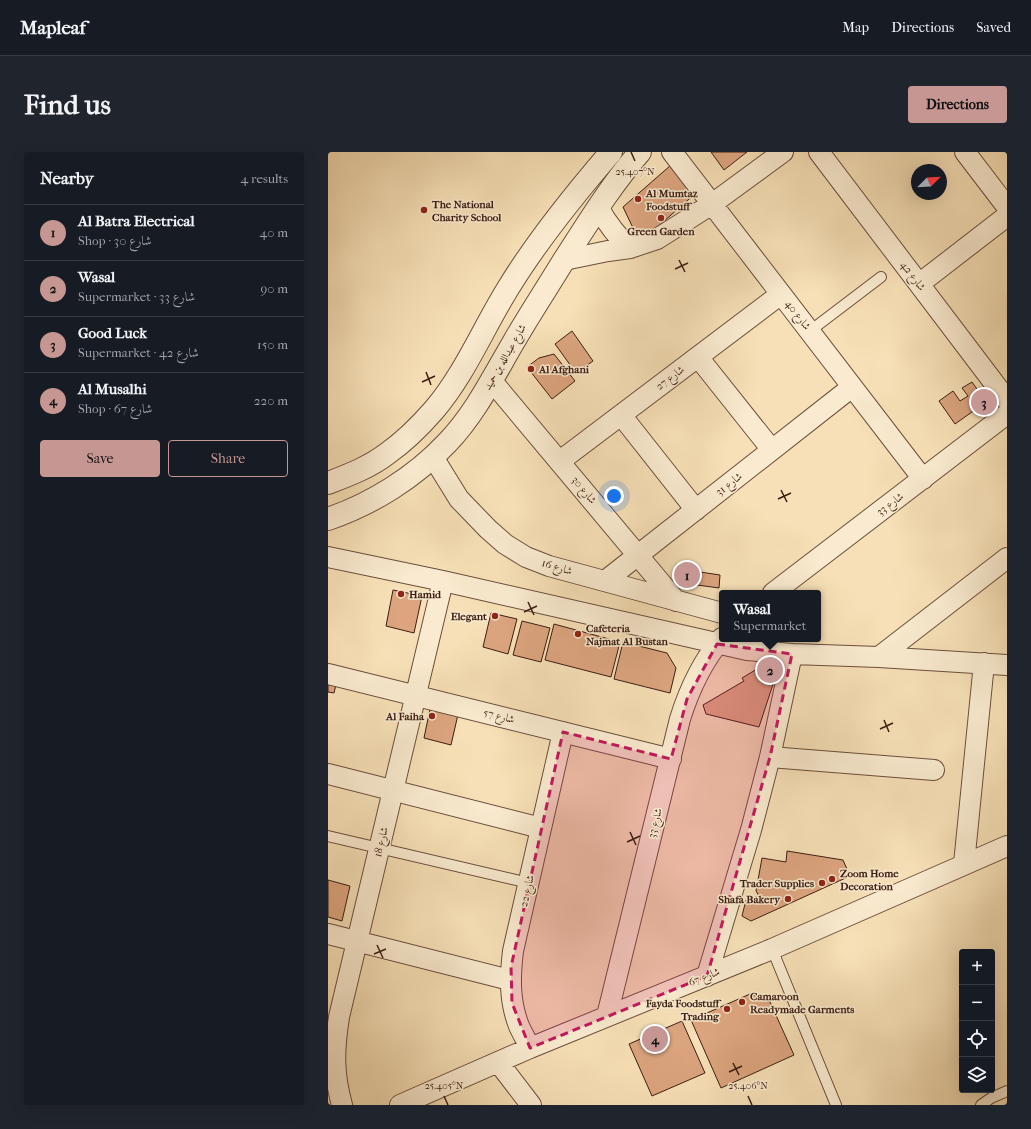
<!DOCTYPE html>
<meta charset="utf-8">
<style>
:root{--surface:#171b24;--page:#20242c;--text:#f1f3f6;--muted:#9ea1a6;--line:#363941;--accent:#c59692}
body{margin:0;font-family:"IM FELL French Canon",Amiri,serif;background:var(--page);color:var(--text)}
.controls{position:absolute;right:12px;bottom:12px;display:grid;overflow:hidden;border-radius:4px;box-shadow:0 4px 16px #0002}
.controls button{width:36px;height:36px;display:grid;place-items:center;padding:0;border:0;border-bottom:1px solid var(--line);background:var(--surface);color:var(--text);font:20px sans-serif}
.compass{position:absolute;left:583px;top:12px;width:36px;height:36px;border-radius:50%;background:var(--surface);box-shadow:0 4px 16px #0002;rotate:66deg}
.you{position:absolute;left:286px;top:344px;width:14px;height:14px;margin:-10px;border:3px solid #fff;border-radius:50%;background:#1a73e8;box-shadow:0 0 0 6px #1a73e833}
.badge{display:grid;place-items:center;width:26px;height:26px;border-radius:50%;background:var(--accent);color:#111;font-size:13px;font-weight:700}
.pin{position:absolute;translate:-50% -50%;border:2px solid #fff;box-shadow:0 1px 4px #0006}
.popup{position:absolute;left:391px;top:438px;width:102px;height:52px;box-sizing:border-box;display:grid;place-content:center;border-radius:4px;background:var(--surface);filter:drop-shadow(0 1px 3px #0005);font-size:13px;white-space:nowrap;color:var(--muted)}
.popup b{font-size:15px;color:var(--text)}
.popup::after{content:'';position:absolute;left:50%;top:100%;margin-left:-8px;border:8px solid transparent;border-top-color:var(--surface)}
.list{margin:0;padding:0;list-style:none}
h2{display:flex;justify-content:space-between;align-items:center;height:52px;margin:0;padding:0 16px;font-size:17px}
h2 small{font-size:13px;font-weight:400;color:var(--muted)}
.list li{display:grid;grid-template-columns:26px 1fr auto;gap:12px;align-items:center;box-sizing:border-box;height:56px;padding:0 16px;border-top:1px solid var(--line)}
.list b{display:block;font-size:15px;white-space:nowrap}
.list p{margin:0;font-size:13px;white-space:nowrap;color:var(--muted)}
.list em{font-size:13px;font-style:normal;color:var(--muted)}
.actions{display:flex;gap:8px;padding:12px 16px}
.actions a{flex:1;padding:9px 0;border:1px solid var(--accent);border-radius:4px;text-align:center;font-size:14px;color:var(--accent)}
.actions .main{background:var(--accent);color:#111}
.icon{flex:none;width:22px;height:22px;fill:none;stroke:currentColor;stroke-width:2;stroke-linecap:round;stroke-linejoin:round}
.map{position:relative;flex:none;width:679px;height:953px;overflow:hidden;border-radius:4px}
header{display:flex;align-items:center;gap:24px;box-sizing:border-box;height:56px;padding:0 20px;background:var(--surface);border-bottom:1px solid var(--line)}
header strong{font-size:19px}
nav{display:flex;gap:22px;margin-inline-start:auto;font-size:14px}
.intro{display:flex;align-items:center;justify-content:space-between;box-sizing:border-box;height:96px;padding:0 24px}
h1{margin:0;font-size:28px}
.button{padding:10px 18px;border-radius:4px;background:var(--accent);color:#111;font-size:14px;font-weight:700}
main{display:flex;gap:24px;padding:0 24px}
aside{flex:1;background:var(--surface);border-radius:4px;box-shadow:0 4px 16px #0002}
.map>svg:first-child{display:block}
</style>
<header>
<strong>Mapleaf</strong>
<nav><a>Map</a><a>Directions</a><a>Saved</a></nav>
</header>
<div class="intro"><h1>Find us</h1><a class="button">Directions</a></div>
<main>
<aside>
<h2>Nearby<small>4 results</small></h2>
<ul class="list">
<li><span class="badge">1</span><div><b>Al Batra Electrical</b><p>Shop · شارع 30</p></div><em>40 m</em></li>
<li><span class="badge">2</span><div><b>Wasal</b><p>Supermarket · شارع 33</p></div><em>90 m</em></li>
<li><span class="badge">3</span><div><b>Good Luck</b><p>Supermarket · شارع 42</p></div><em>150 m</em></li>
<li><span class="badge">4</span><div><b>Al Musalhi</b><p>Shop · شارع 67</p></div><em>220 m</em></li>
</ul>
<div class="actions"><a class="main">Save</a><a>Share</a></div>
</aside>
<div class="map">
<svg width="679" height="953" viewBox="0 0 679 953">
<rect width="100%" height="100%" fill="#f7e0b7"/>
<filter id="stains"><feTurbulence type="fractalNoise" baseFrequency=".005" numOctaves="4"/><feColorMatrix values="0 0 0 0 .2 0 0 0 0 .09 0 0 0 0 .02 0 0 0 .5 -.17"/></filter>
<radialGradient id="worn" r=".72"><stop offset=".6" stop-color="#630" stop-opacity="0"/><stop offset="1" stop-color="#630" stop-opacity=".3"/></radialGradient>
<path fill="#dca57f" stroke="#3c1e13" d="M 383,0 L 419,0 L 396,18 Z
M 343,13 L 368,41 L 326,78 L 318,82 L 311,81 L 306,78 L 295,55 Z
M 244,179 L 265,209 L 248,221 L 227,192 Z
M 226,202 L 247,229 L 224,247 L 199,215 L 211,206 Z
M 644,230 L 658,250 L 627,272 L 611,249 L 625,239 L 632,249 L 640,244 L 634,236 Z
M 364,411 L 372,420 L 392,423 L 391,436 L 362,432 L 353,420 Z
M 65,438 L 94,444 L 86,481 L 58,474 Z
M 163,461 L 189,467 L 180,502 L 155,495 Z
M 194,469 L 222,476 L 213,510 L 185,503 Z
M 226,472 L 292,490 L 283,525 L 217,508 Z
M 295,490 L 339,501 L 348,516 L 342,541 L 286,527 Z
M 434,514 L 450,517 L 431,575 L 378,562 L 375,553 L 416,529 L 414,526 Z
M 0,526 L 9,528 L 6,541 L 0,540 Z
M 103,552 L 131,558 L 123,593 L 96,586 Z
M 459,699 L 515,708 L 522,724 L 423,769 L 414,764 L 418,748 L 431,744 L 428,739 L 434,706 L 458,710 Z
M 0,728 L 22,734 L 14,769 L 0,765 Z
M 422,842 L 442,850 L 466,903 L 393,936 L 363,868 Z
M 354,869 L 377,921 L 324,944 L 301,892 Z"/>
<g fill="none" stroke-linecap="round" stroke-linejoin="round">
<defs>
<path id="service" d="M 482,179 L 553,125
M 0,684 L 201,731
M 444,797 L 508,953
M 653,953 L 663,946 L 679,939"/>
<path id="minor" d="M 344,0 L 595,327
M 491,0 L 679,248
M 637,0 L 679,55
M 270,55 C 279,71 288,84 302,96
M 236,108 L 280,99 L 302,96 L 329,87 L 384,52 L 455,0
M 591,132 L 679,64
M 370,205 L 444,298
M 163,228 L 348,449
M 293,263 L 368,358
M 105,305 L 131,347 L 160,377 L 177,392 L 198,405 L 221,414 L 394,461
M 232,309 L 453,142
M 0,405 L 115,429 L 419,498 L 464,502 L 551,505 L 679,513
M 277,429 L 524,235
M 445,441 L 679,262
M 551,505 L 679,406
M 0,522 L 343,607
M 442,605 L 606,618
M 0,622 L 213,676
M 636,712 L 656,511
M 0,782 L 182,828
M 379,824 L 423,678 L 442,605 L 464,502
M 279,864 L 352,567 C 361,538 374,510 394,486
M 202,896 C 199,889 194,881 191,874 C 181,849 182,824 185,799 L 235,580
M 170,910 L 203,953
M 14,953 C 5,920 6,898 11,865 L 115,429
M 72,953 L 202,896 L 444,797 L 679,694"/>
<path id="tertiary" d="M 0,331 C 21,323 42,315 60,301 C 77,289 92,274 106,258 C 136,223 155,177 179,138 C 208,90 246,43 283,0
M 0,367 C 44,352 87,325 119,291 C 147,262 165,225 185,191 C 201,163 219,136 236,108 C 260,71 283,33 312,0"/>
</defs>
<use href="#service" stroke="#6b4e3c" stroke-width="12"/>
<use href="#minor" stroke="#6b4e3c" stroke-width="22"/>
<use href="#tertiary" stroke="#6b4e3c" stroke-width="24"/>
<use href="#service" stroke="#faebd0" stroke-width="10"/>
<use href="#minor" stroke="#faebd0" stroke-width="20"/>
<use href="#tertiary" stroke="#faebd0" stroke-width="22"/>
</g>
<path fill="#c2185b" fill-opacity="0.2" stroke="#c2185b" stroke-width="3" stroke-dasharray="8 5" stroke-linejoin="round" d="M 389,492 L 464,502 L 442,605 L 379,824 L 202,896 L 184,851 L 183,815 L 235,580 L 343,607 L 359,547 Z"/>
<path fill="none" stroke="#3c1e13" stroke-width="1.5" d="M 303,0 L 307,9M 351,108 L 357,120M 347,117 L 360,111M 98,220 L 103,233M 94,230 L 107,224M 453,338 L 459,350M 450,347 L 463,341M 200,450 L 206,463M 196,460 L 209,454M 556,568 L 561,580M 552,577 L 565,571M 302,680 L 308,693M 299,690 L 312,684M 49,793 L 55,806M 46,802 L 58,797M 405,911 L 411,923M 401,920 L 414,914M 116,944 L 120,953M 420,944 L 424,953"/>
<g fill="#8f2418" stroke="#faebd0" stroke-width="1.5">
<circle cx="310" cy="47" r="4"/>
<circle cx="96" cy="58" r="4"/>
<circle cx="333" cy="66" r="4"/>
<circle cx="203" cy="217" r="4"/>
<circle cx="73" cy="442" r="4"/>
<circle cx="167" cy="464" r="4"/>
<circle cx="250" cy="482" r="4"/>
<circle cx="104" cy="564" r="4"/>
<circle cx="504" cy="727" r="4"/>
<circle cx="494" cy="731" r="4"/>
<circle cx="460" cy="747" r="4"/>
<circle cx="414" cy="850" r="4"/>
<circle cx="399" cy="857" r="4"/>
</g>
<g text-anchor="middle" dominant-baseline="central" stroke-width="3" stroke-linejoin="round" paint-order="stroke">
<g font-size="11" font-weight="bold" fill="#3c1e13" stroke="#faebd0" text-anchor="start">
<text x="318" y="41">Al Mumtaz<tspan x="318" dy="13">Foodstuff</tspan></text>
<text x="104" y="52">The National<tspan x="104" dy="13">Charity School</tspan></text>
<text x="333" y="79" text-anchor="middle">Green Garden</text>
<text x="211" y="217">Al Afghani</text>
<text x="81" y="442">Hamid</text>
<text x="159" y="464" text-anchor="end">Elegant</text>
<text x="258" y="476">Cafeteria<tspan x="258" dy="13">Najmat Al Bustan</tspan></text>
<text x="96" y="564" text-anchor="end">Al Faiha</text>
<text x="512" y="721">Zoom Home<tspan x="512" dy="13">Decoration</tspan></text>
<text x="486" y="731" text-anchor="end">Trader Supplies</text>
<text x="452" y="747" text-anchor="end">Shafa Bakery</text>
<text x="422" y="844">Camaroon<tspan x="422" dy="13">Readymade Garments</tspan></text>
<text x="391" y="851" text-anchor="end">Fayda Foodstuff<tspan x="391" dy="13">Trading</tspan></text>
</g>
<g font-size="11" fill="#3c1e13" stroke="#faebd0">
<text transform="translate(585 124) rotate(53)">شارع 42</text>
<text transform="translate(470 163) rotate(52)">شارع 40</text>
<text transform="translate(177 205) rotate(-60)">شارع عبدالله بن حميد</text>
<text transform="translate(342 226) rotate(-37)">شارع 27</text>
<text transform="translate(401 332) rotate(-38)">شارع 31</text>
<text transform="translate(256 338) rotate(50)">شارع 30</text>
<text transform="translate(562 352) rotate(-37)">شارع 33</text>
<text transform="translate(229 415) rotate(17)">شارع 16</text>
<text transform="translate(171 564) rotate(14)">شارع 57</text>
<text transform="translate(327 671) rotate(-76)">شارع 33</text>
<text transform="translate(53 690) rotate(-76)">شارع 18</text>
<text transform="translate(199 739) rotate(-77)">شارع 22</text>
<text transform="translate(376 825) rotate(-22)">شارع 67</text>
</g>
</g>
<g font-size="10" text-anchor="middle" fill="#3c1e13" stroke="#faebd0" stroke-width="3" stroke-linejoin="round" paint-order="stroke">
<text x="307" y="23">25.407°N</text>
<text x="116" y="937">25.405°N</text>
<text x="420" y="937">25.406°N</text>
</g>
<rect width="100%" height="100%" filter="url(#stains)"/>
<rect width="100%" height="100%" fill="url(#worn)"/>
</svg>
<div class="controls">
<button>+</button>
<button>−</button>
<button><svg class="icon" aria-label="locate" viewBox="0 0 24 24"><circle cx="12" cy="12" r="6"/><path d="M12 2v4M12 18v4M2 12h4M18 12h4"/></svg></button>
<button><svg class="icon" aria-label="layers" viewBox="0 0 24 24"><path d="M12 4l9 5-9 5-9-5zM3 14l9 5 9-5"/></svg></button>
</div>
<svg class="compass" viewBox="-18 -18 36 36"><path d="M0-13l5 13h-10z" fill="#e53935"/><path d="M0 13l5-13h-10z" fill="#9ea1a6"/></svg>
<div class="you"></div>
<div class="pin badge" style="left:359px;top:423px">1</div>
<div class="pin badge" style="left:442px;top:518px">2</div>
<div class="popup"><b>Wasal</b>Supermarket</div>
<div class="pin badge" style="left:656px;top:250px">3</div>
<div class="pin badge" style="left:327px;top:887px">4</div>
</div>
</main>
